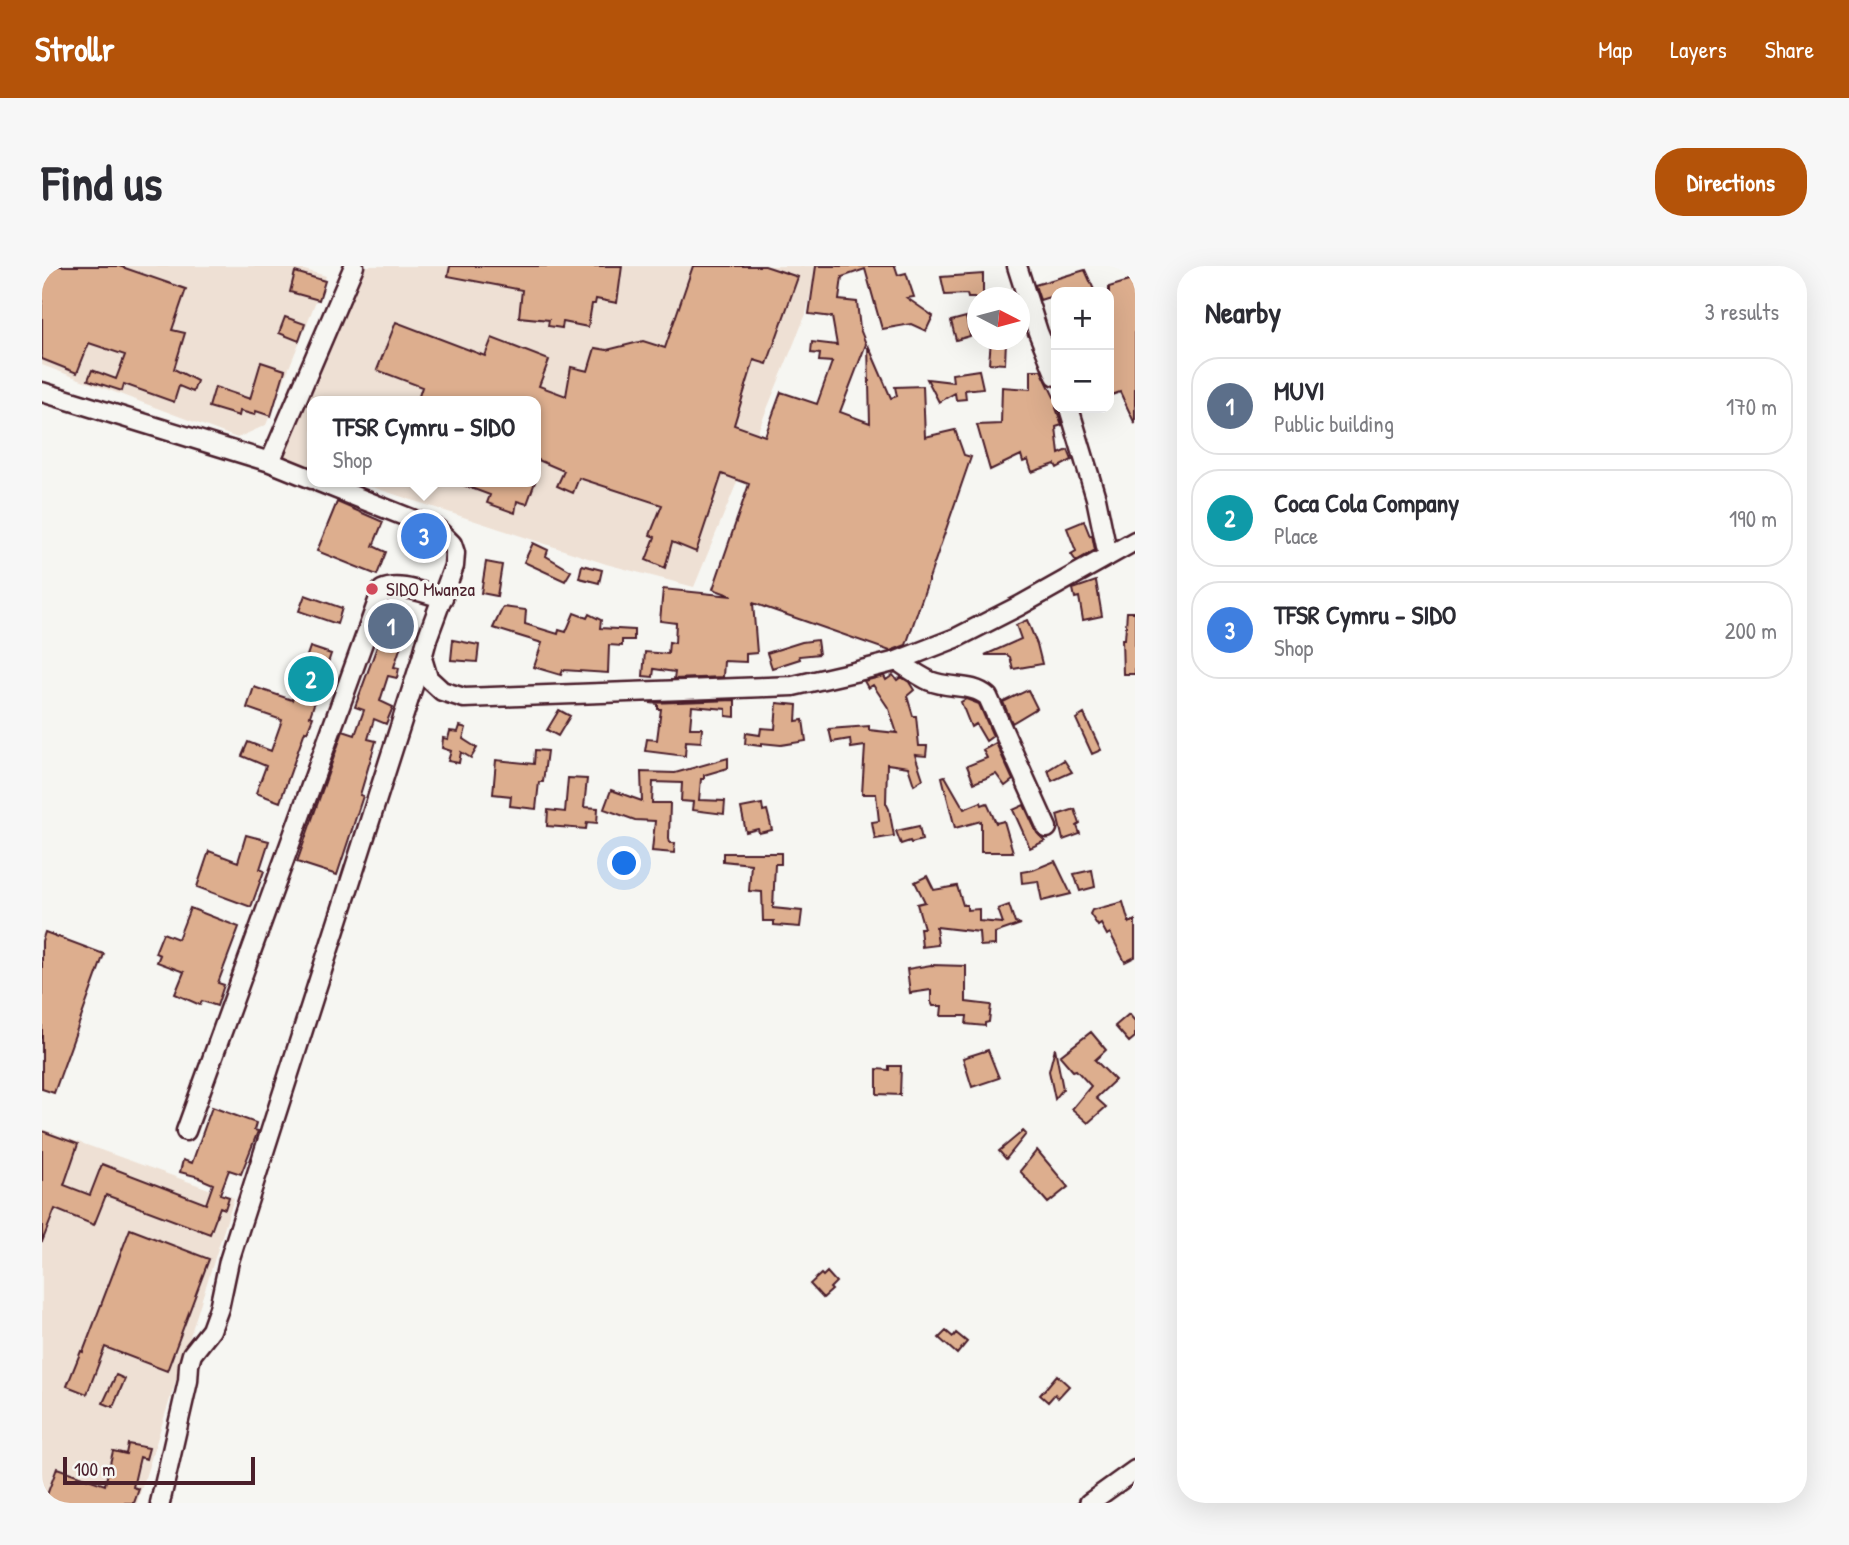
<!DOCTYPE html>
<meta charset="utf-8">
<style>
:root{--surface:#fff;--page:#f7f7f7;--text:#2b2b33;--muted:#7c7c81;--line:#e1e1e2;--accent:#b45309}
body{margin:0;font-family:"Patrick Hand",sans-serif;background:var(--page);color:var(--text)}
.controls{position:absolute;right:21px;top:21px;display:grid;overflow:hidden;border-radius:14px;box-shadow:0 7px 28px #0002}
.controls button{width:63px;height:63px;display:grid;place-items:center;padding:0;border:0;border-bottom:2px solid var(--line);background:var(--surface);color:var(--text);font:35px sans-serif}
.compass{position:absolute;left:925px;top:21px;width:63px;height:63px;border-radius:50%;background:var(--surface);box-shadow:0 7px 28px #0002;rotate:96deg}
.scale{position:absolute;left:21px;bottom:18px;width:192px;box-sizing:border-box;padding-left:7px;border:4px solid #4a1f2b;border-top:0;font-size:19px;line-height:24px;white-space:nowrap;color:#4a1f2b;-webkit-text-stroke:5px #f6f6f2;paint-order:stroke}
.you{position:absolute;left:583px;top:598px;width:24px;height:24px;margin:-18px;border:5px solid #fff;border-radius:50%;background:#1a73e8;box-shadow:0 0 0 10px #1a73e833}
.badge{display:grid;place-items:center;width:46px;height:46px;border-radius:50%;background:var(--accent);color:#fff;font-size:23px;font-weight:700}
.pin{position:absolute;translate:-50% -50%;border:4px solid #fff;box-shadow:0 2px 7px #0006}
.popup{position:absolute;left:265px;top:130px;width:234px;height:91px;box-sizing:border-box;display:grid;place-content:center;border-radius:14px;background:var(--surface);filter:drop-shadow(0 2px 5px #0005);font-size:23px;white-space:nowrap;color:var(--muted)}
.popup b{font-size:26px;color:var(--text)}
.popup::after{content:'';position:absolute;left:50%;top:100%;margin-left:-14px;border:14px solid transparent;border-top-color:var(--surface)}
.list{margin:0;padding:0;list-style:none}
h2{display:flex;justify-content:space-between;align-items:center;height:91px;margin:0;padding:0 28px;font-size:30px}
h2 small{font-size:23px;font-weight:400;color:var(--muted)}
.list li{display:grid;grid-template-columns:46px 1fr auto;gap:21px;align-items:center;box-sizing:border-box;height:98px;margin:0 14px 14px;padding:0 14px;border:2px solid var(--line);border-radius:28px}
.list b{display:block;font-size:26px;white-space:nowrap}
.list p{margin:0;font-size:23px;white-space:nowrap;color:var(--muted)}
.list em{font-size:23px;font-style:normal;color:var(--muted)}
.map{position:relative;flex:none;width:1093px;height:1237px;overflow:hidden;border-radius:28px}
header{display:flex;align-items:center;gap:42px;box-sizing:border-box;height:98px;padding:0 35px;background:var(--accent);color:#fff}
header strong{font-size:33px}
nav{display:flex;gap:38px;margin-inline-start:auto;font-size:24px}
.intro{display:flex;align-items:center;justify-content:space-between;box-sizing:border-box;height:168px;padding:0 42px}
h1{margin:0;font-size:49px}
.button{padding:18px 32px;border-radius:28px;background:var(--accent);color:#fff;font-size:24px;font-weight:700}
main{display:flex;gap:42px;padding:0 42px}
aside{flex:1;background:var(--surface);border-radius:28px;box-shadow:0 7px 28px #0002}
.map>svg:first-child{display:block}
</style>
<header>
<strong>Strollr</strong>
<nav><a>Map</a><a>Layers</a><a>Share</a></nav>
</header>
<div class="intro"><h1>Find us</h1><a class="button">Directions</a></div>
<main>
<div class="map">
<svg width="1093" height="1237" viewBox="0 0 1093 1237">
<rect width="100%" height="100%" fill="#f6f6f2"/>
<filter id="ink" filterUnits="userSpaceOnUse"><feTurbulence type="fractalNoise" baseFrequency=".0143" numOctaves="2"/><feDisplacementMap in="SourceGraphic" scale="14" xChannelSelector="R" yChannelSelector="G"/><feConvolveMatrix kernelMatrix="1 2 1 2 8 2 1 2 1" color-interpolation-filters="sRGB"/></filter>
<g filter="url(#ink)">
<path fill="#eee0d4" d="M 0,0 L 248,0 L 284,10 L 224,159 L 195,172 L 0,99 Z
M 323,0 L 775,0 L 764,48 L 652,321 L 564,298 L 315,216 L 494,216 L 494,135 L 270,135 L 270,201 L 239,190 Z
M 0,863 L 192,932 L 95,1237 L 0,1237 Z"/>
<path fill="#ddae8e" stroke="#4a1f2b" stroke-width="2" d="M 0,0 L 77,0 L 144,23 L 130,64 L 143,67 L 132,103 L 155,115 L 151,126 L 137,120 L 132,136 L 82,118 L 80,125 L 46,114 L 50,104 L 74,113 L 83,89 L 47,77 L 35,107 L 0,93 Z
M 408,0 L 580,0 L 575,37 L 554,33 L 553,38 L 550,38 L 546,61 L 521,56 L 520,62 L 506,60 L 507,54 L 477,51 L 480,24 L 406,10 Z
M 651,0 L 723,0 L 756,11 L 725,98 L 712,94 L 692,159 L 723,170 L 739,126 L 775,138 L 790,96 L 777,95 L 778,88 L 769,87 L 770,76 L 795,79 L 790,51 L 767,48 L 774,0 L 853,0 L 856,9 L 864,7 L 872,31 L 865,32 L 891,50 L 884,65 L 869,58 L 840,63 L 823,3 L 800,11 L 797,34 L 815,36 L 818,63 L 824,78 L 798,146 L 828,157 L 826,79 L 849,132 L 855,130 L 853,121 L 881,120 L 883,171 L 913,164 L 922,189 L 929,191 L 864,379 L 848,385 L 711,337 L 715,387 L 704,388 L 704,396 L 682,395 L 681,411 L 632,413 L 633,406 L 612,403 L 611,411 L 601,410 L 603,386 L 626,388 L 627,376 L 633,377 L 634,357 L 618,355 L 621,323 L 690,330 L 671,323 L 707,218 L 680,208 L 654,286 L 630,276 L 623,302 L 604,294 L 613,271 L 608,269 L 620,239 L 537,212 L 531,227 L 515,220 L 522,205 L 494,193 L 494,135 L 382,135 L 376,133 L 380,121 L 335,104 L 354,56 L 443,90 L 450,72 L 507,94 L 497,120 L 524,130 L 529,101 L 546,105 L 553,82 L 565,84 L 601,75 L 623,82 Z
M 1043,4 L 1053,26 L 1014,26 L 1014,29 L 998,34 L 993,19 Z
M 253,6 L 283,15 L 277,34 L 248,26 Z
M 941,8 L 941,32 L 926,32 L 925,28 L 903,29 L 899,11 Z
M 1093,13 L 1093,158 L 1078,126 L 1067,130 L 1067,21 Z
M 243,51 L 263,58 L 257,75 L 237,67 Z
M 924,51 L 928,70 L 914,74 L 909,55 Z
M 949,74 L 964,74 L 963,98 L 947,97 Z
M 219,96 L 243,104 L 229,150 L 214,145 L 213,149 L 198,145 L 197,150 L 167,141 L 173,121 L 208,133 Z
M 937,104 L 941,122 L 923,124 L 924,133 L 914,134 L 913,127 L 897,136 L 885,113 L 911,116 L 910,108 Z
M 989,104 L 999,104 L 1012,131 L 1014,130 L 1014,142 L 1020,159 L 1014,161 L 1017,188 L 1026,184 L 1030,194 L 1015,202 L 1013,198 L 990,206 L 986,194 L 981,196 L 979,189 L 948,204 L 935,159 L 959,158 L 960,121 L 989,123 Z
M 413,216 L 493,216 L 485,238 L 475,235 L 473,247 L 445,237 L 448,229 Z
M 295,236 L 341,256 L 331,280 L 344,286 L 335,309 L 275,285 Z
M 1042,255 L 1048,270 L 1050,269 L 1053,284 L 1034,295 L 1029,288 L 1034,285 L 1025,262 Z
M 370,265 L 392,276 L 387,292 L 363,285 Z
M 491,277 L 506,284 L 504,290 L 529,305 L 523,315 L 482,296 Z
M 444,296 L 460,299 L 455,330 L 439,327 Z
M 540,299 L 560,304 L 557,317 L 537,312 Z
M 1054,315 L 1060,350 L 1041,354 L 1037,331 L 1033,332 L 1031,323 Z
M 263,329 L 300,342 L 295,358 L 257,345 Z
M 461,341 L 484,344 L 483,358 L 516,368 L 517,364 L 524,366 L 532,347 L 545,352 L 547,348 L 559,354 L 558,362 L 592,364 L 592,374 L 580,374 L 580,380 L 567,379 L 566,407 L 521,404 L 519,409 L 492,401 L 500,377 L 451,362 Z
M 349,342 L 369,349 L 352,401 L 357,402 L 355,412 L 346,410 L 338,435 L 351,441 L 344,458 L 332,453 L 326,473 L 334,475 L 318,529 L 321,530 L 295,609 L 255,596 L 301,465 L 313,469 L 322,444 L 313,441 Z
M 1085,346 L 1093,346 L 1093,408 L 1081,408 L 1080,373 L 1083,373 Z
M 985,354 L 995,378 L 1000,398 L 971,403 L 968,391 L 965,389 L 943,389 L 979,373 L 974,359 Z
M 411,374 L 437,379 L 435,396 L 409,394 Z
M 775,374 L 777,388 L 757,390 L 758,393 L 730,402 L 725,387 L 760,376 Z
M 268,381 L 289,388 L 268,450 L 271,451 L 265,466 L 263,465 L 238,536 L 214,527 L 224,500 L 200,490 L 206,476 L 229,485 L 240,454 L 205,442 L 212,421 L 250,434 Z
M 851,409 L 855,414 L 859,411 L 867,416 L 872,424 L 865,430 L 871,450 L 874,450 L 877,480 L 885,480 L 884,490 L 873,489 L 881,513 L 872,519 L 866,501 L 845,498 L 844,537 L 847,543 L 852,570 L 833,573 L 830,556 L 837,555 L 834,528 L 820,528 L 823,480 L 809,482 L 808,473 L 790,476 L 787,463 L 827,460 L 827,464 L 855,467 L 847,443 L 831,419 L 826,422 L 822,415 L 842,410 L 844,414 Z
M 986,424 L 995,442 L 970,457 L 961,436 Z
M 924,433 L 937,438 L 951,470 L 944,475 L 934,458 L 929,461 L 919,436 Z
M 693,434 L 693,451 L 684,450 L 684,443 L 650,440 L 648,462 L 660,462 L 659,476 L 644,475 L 643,490 L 603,485 L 605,473 L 615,474 L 619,443 L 616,443 L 616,438 L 608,437 Z
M 735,437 L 755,439 L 754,455 L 761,454 L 764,475 L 739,479 L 719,477 L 719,480 L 703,478 L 704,467 L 718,469 L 719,462 L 733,463 Z
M 517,444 L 528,450 L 516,470 L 505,464 Z
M 1042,448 L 1059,484 L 1050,488 L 1034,453 Z
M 418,460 L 424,462 L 421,473 L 435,482 L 429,492 L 419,486 L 417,497 L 406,495 L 409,485 L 400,482 L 401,472 L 406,473 L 408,465 L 416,466 Z
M 954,477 L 971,514 L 963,520 L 954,508 L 932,517 L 925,500 L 945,492 L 941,484 Z
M 493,484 L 505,485 L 501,516 L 497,516 L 494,543 L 468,540 L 469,530 L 451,528 L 454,494 L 492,498 Z
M 686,492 L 686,502 L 662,509 L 662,513 L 659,513 L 657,534 L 683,535 L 682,548 L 650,544 L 651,536 L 639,535 L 640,517 L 611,516 L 610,537 L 628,537 L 627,572 L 628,577 L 633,577 L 632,587 L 610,585 L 613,555 L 593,554 L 562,543 L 569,524 L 600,535 L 599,506 L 633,507 Z
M 1022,494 L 1030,506 L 1010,515 L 1006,504 Z
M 903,510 L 922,543 L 939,536 L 940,539 L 945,537 L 954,557 L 962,555 L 971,586 L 939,586 L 939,555 L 913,562 L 900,511 Z
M 526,512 L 545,513 L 542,541 L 556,542 L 555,557 L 545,556 L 544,563 L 505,560 L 506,544 L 523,546 Z
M 720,538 L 721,545 L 725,544 L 730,564 L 717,567 L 716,563 L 704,566 L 699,542 Z
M 982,539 L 995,567 L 1003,575 L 988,582 L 971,544 Z
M 1033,543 L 1038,558 L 1035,560 L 1038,568 L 1021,574 L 1015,549 Z
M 877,560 L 880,574 L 869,577 L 868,575 L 859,578 L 854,565 Z
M 204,569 L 227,575 L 218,603 L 222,605 L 209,641 L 155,621 L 167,585 L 196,596 Z
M 681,587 L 739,587 L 739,598 L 733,598 L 731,642 L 760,645 L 758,661 L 732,659 L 732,655 L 721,655 L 720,626 L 707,625 L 709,598 L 681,595 Z
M 1013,595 L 1029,628 L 1000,635 L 996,615 L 980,617 L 979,606 L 991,604 Z
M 1050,604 L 1053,621 L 1038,625 L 1032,608 Z
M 885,610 L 892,624 L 915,620 L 921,639 L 925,639 L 925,644 L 937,643 L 937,655 L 961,657 L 956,643 L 967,639 L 973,657 L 979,658 L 953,667 L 953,679 L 938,680 L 937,666 L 894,661 L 896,679 L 880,681 L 878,662 L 882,662 L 875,638 L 883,636 L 873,616 Z
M 1081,636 L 1087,657 L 1093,654 L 1093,691 L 1083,696 L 1068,667 L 1065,669 L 1059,658 L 1056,660 L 1048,648 L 1050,644 Z
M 148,642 L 197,661 L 176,717 L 182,719 L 175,740 L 160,735 L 158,739 L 133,728 L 142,706 L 115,696 L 118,689 L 113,687 L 121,667 L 136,673 Z
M 3,666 L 62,688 L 12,827 L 0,823 L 0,675 Z
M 889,699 L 924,700 L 924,736 L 949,739 L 947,756 L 943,757 L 943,760 L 924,758 L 925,750 L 899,750 L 900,740 L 891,740 L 889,736 L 889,724 L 868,727 L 865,703 Z
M 1087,748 L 1093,755 L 1093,771 L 1087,776 L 1073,760 Z
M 1049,766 L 1064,784 L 1053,794 L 1073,814 L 1054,832 L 1064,841 L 1046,857 L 1030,843 L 1049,820 L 1034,804 L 1031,805 L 1018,790 Z
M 1013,782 L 1021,823 L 1013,833 L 1007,805 Z
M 946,784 L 957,812 L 930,821 L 921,792 Z
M 847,800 L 859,800 L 858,829 L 835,828 L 835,803 L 847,804 Z
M 170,841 L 214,857 L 212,864 L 216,865 L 199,908 L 187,904 L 178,928 L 187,931 L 183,943 L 178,941 L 168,968 L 64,929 L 52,959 L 13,943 L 0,976 L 0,865 L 36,878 L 22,919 L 48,929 L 60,898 L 164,938 L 171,918 L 157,912 L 157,911 L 138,906 L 141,894 L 150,897 Z
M 981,865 L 984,868 L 964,893 L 957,885 Z
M 995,884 L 1026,921 L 1006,937 L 978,905 Z
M 88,963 L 167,993 L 125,1105 L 63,1081 L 45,1128 L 25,1120 L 39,1085 L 41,1086 Z
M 785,1006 L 794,1016 L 788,1022 L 790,1024 L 781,1032 L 768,1018 L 779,1008 L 781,1010 Z
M 904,1065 L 911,1071 L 914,1067 L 925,1076 L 915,1088 L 897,1072 Z
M 74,1109 L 83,1113 L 71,1141 L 61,1137 Z
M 1015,1109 L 1027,1120 L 1016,1132 L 1013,1128 L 1006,1136 L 998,1129 Z
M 86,1178 L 107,1182 L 104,1193 L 98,1191 L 91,1221 L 97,1223 L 92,1237 L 2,1237 L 15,1202 L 63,1219 L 71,1185 L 84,1188 Z"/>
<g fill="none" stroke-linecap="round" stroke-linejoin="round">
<defs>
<path id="minor" d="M 975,0 L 996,66 L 1014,110
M 0,126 L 228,196 L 270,213
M 1027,142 L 1054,232 L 1066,290
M 228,196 L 312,0
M 277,216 L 395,263 L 410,278 L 413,287 L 412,300 L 386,370 L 380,392 L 386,412 L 400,425 L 422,432 L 751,420 L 812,406 L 855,395 L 914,372 L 977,340 L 1093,275
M 855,395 C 866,402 877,410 888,415 C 907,423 931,417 946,431 L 1005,562
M 144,865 L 340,324 C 358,316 383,328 401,332
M 118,1237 L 146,1115 L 147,1099 L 150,1088 L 169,1064 L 177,1042 L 187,995 L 380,392
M 1047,1237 L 1093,1204"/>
</defs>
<use href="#minor" stroke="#4a1f2b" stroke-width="23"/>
<use href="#minor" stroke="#f6f6f2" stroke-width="18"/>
</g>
</g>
<circle fill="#d1495b" stroke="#f6f6f2" stroke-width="2.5" cx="330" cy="323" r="7"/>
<g text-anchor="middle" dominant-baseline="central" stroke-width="7" stroke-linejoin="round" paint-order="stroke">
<g font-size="19" fill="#4a1f2b" stroke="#f6f6f2" text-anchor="start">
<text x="344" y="323">SIDO Mwanza</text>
</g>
</g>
</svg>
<div class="controls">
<button>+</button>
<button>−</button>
</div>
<svg class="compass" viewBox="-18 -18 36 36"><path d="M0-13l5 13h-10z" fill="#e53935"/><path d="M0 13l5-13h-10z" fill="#7c7c81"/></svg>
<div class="scale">100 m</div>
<div class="you"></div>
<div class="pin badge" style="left:349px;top:360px;background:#5c6f8a">1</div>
<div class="pin badge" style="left:269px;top:413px;background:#0f9aa8">2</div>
<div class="pin badge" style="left:382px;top:270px;background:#3f7fe0">3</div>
<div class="popup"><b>TFSR Cymru - SIDO</b>Shop</div>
</div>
<aside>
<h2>Nearby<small>3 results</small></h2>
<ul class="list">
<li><span class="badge" style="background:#5c6f8a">1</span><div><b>MUVI</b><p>Public building</p></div><em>170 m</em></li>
<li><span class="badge" style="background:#0f9aa8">2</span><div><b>Coca Cola Company</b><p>Place</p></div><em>190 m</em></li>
<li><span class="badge" style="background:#3f7fe0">3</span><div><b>TFSR Cymru - SIDO</b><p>Shop</p></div><em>200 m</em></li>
</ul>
</aside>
</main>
